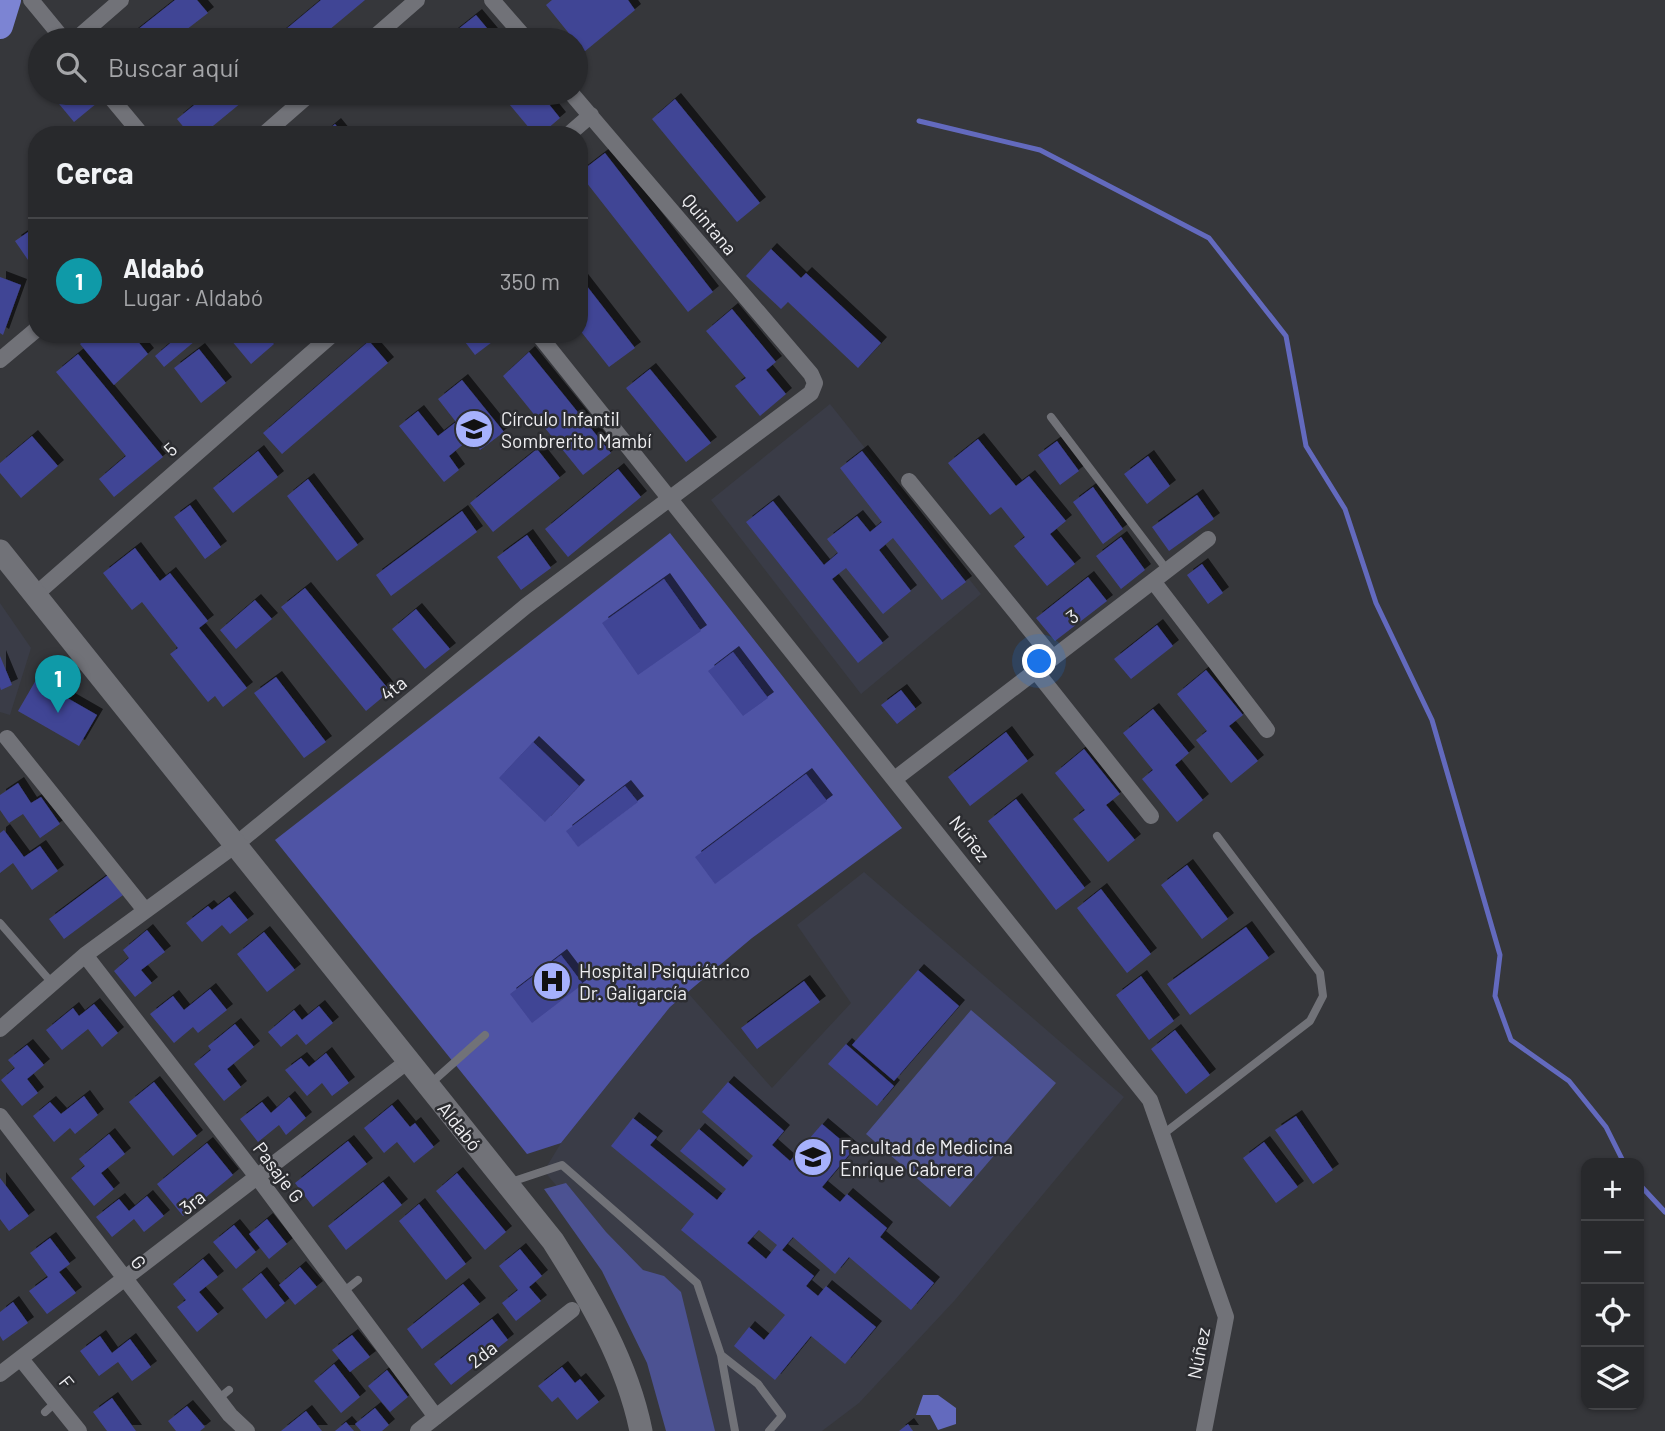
<!DOCTYPE html>
<html lang="es">
<meta charset="utf-8">
<style>
:root{--surface:#28292c;--page:#343538;--text:#f1f3f6;--muted:#a5a6a9;--line:#444548;--accent:#a6b1fc}
body{margin:0;font-family:Barlow,sans-serif;background:var(--page);color:var(--text)}
.controls{position:absolute;right:21px;bottom:21px;display:grid;overflow:hidden;border-radius:14px;box-shadow:0 2px 5px #0004}
.controls button{width:63px;height:63px;display:grid;place-items:center;padding:0;border:0;border-bottom:2px solid var(--line);background:var(--surface);color:var(--text);font:35px sans-serif}
.you{position:absolute;left:1040px;top:662px;width:24px;height:24px;margin:-18px;border:5px solid #fff;border-radius:50%;background:#1a73e8;box-shadow:0 0 0 10px #1a73e833}
.badge{display:grid;place-items:center;width:46px;height:46px;border-radius:50%;background:var(--accent);color:#fff;font-size:23px;font-weight:700}
.pin{position:absolute;translate:-50% -58px;filter:drop-shadow(0 2px 4px #0008)}
.pin::after{content:'';position:absolute;top:37px;width:24px;height:21px;background:inherit;clip-path:polygon(0 0,100% 0,50% 100%)}
.list{margin:0;padding:0;list-style:none}
h2{display:flex;justify-content:space-between;align-items:center;height:91px;margin:0;padding:0 28px;font-size:30px}
h2 small{font-size:23px;font-weight:400;color:var(--muted)}
.list li{display:grid;grid-template-columns:46px 1fr auto;gap:21px;align-items:center;box-sizing:border-box;height:126px;padding:0 28px;border-top:2px solid var(--line)}
.list b{display:block;font-size:26px;white-space:nowrap}
.list p{margin:0;font-size:23px;white-space:nowrap;color:var(--muted)}
.list em{font-size:23px;font-style:normal;color:var(--muted)}
.icon{flex:none;width:38px;height:38px;fill:none;stroke:currentColor;stroke-width:2;stroke-linecap:round;stroke-linejoin:round}
.map{position:relative;flex:none;width:1665px;height:1431px;overflow:hidden}
.search{position:absolute;background:var(--surface);box-shadow:0 2px 5px #0004;left:28px;top:28px;width:560px;height:77px;display:flex;align-items:center;gap:18px;box-sizing:border-box;padding:0 24px;border-radius:38px;color:var(--muted);font-size:26px}
.panel{position:absolute;background:var(--surface);box-shadow:0 2px 5px #0004;left:28px;top:126px;width:560px;height:217px;border-radius:28px}
.map>svg:first-child{display:block}
</style>
<div class="map">
<svg width="1665" height="1431" viewBox="0 0 1665 1431">
<defs>
<filter id="shadow"><feDropShadow dx="6" dy="-6" stdDeviation="0" flood-color="#0009"/></filter>
</defs>
<rect width="100%" height="100%" fill="#36373b"/>
<path fill="#3a3c47" d="M 830,404 L 981,594 L 861,694 L 711,500 Z
M 0,603 L 31,648 L 10,715 L 0,712 Z
M 864,872 L 1124,1097 L 955,1300 L 859,1403 L 822,1431 L 700,1431 L 672,1322 L 544,1171 L 561,1143 L 670,1007 L 688,993 L 772,1088 L 851,1003 L 797,925 Z"/>
<path fill="#4c5292" d="M 971,1010 L 1056,1083 L 950,1207 L 866,1134 Z
M 566,1183 L 606,1232 L 643,1270 L 664,1276 L 681,1292 L 715,1431 L 666,1431 L 647,1363 L 602,1271 L 544,1189 Z"/>
<path fill="#4f54a5" d="M 670,533 L 902,828 L 752,938 L 670,1007 L 561,1143 L 527,1154 L 275,840 Z"/>
<path fill="#636abe" d="M 923,1395 L 938,1395 L 956,1408 L 956,1424 L 938,1430 L 930,1415 L 916,1415 Z"/>
<g fill="none" stroke-linecap="round" stroke-linejoin="round">
<path stroke="#636abe" stroke-width="5" d="M 919,121 L 1040,150 L 1209,238 L 1286,336 L 1306,446 L 1345,509 L 1376,603 L 1432,720 L 1500,955 L 1495,996 L 1511,1040 L 1569,1081 L 1606,1127 L 1624,1163
M 1639,1184 L 1665,1212"/>
</g>
<path fill="#414595" fill-rule="evenodd" filter="url(#shadow)" d="M 175,0 L 197,0 L 208,13 L 173,40 L 129,40 L 127,38 Z
M 321,0 L 365,0 L 317,40 L 273,40 Z
M 552,0 L 628,0 L 635,10 L 584,52 L 546,5 Z
M 476,15 L 497,40 L 457,40 L 452,34 Z
M 50,93 L 89,93 L 97,103 L 74,122 Z
M 209,93 L 253,93 L 202,135 L 190,135 L 177,119 Z
M 500,93 L 540,93 L 560,118 L 540,135 L 535,135 Z
M 675,99 L 760,203 L 737,222 L 652,119 Z
M 335,124 L 344,135 L 322,135 Z
M 605,153 L 713,292 L 688,312 L 579,173 Z
M 37,226 L 37,273 L 15,241 Z
M 771,249 L 801,278 L 806,273 L 881,343 L 858,368 L 788,302 L 781,309 L 746,276 Z
M 579,276 L 635,348 L 609,367 L 579,329 Z
M 0,277 L 21,285 L 3,335 L 0,333 Z
M 732,309 L 776,362 L 766,370 L 786,394 L 760,416 L 735,386 L 746,378 L 706,331 Z
M 90,334 L 132,334 L 148,354 L 114,385 L 80,344 Z
M 181,334 L 190,334 L 195,341 L 164,367 L 155,356 Z
M 226,334 L 266,334 L 274,344 L 251,364 Z
M 459,334 L 493,334 L 496,339 L 475,355 Z
M 369,341 L 388,363 L 282,454 L 263,433 Z
M 199,349 L 226,383 L 201,403 L 174,368 Z
M 529,352 L 611,453 L 583,475 L 503,376 Z
M 78,354 L 163,457 L 114,497 L 99,479 L 126,456 L 56,372 Z
M 650,369 L 711,443 L 686,462 L 626,388 Z
M 462,380 L 504,432 L 480,450 L 471,438 L 449,456 L 459,470 L 444,482 L 399,426 L 418,411 L 438,436 L 456,422 L 438,399 Z
M 32,436 L 58,466 L 21,498 L 0,473 L 0,463 Z
M 978,439 L 1016,486 L 1029,476 L 1066,521 L 1050,534 L 1075,564 L 1047,586 L 1014,546 L 1025,537 L 1001,507 L 990,515 L 948,463 Z
M 1057,441 L 1079,471 L 1060,485 L 1038,455 Z
M 537,449 L 560,478 L 493,532 L 470,503 Z
M 258,451 L 278,477 L 233,513 L 213,488 Z
M 862,451 L 966,582 L 942,600 L 893,538 L 879,550 L 911,591 L 883,614 L 846,568 L 832,579 L 883,643 L 858,663 L 746,522 L 773,501 L 824,565 L 838,553 L 827,539 L 857,516 L 870,532 L 882,522 L 840,468 Z
M 1148,456 L 1170,486 L 1147,504 L 1124,474 Z
M 618,469 L 641,497 L 568,557 L 545,529 Z
M 308,479 L 358,545 L 337,561 L 287,496 Z
M 1093,487 L 1123,529 L 1103,544 L 1073,502 Z
M 1197,495 L 1214,519 L 1169,551 L 1152,527 Z
M 190,505 L 221,547 L 205,559 L 174,517 Z
M 462,511 L 477,532 L 391,596 L 376,575 Z
M 527,535 L 551,568 L 521,590 L 497,557 Z
M 1121,537 L 1145,570 L 1121,589 L 1096,556 Z
M 135,548 L 160,581 L 170,573 L 208,621 L 199,628 L 247,688 L 223,707 L 215,696 L 208,702 L 170,654 L 178,648 L 142,602 L 132,610 L 103,573 Z
M 1202,564 L 1223,593 L 1208,604 L 1187,575 Z
M 1088,577 L 1107,601 L 1055,641 L 1036,618 Z
M 664,579 L 701,631 L 638,675 L 602,623 Z
M 305,588 L 390,691 L 366,711 L 281,607 Z
M 255,600 L 272,619 L 236,649 L 220,630 Z
M 416,609 L 450,649 L 425,669 L 392,629 Z
M 1157,625 L 1173,646 L 1131,679 L 1114,659 Z
M 733,652 L 768,698 L 743,716 L 708,671 Z
M 0,656 L 12,685 L 1,690 L 0,687 Z
M 1206,670 L 1243,715 L 1229,726 L 1258,761 L 1231,783 L 1196,740 L 1207,731 L 1177,694 Z
M 276,677 L 326,742 L 304,758 L 254,693 Z
M 36,680 L 97,715 L 79,746 L 18,711 Z
M 901,690 L 916,709 L 897,724 L 881,705 Z
M 1153,709 L 1189,753 L 1175,765 L 1203,800 L 1177,822 L 1142,779 L 1153,770 L 1123,733 Z
M 1006,732 L 1028,761 L 970,806 L 948,777 Z
M 533,742 L 579,786 L 545,822 L 499,778 Z
M 1084,749 L 1120,794 L 1106,805 L 1135,840 L 1108,862 L 1073,819 L 1085,810 L 1055,773 Z
M 806,774 L 827,801 L 715,884 L 695,857 Z
M 18,783 L 31,803 L 41,797 L 60,824 L 40,838 L 23,814 L 9,823 L 0,810 L 0,795 Z
M 625,786 L 638,802 L 578,847 L 566,831 Z
M 1016,799 L 1085,888 L 1056,910 L 988,821 Z
M 4,830 L 24,857 L 40,846 L 58,871 L 32,890 L 13,863 L 0,873 L 0,833 Z
M 1187,865 L 1228,919 L 1202,939 L 1161,885 Z
M 108,875 L 123,895 L 64,939 L 49,919 Z
M 1101,889 L 1151,954 L 1127,973 L 1077,908 Z
M 229,897 L 248,920 L 230,934 L 222,925 L 202,942 L 186,923 L 208,906 L 212,910 Z
M 1246,927 L 1269,958 L 1190,1015 L 1167,984 Z
M 147,930 L 165,952 L 141,970 L 152,983 L 135,997 L 114,971 L 129,958 L 123,950 Z
M 264,932 L 295,970 L 267,992 L 237,954 Z
M 561,955 L 583,984 L 532,1023 L 510,994 Z
M 918,970 L 959,1006 L 894,1081 L 852,1045 Z
M 1141,976 L 1174,1021 L 1149,1040 L 1116,995 Z
M 804,981 L 820,1002 L 757,1049 L 741,1028 Z
M 210,989 L 227,1010 L 198,1033 L 193,1027 L 174,1043 L 150,1014 L 173,996 L 184,1010 Z
M 94,1004 L 118,1033 L 102,1047 L 88,1029 L 62,1050 L 46,1030 L 73,1008 L 79,1016 Z
M 319,1006 L 333,1023 L 306,1045 L 297,1034 L 281,1047 L 268,1032 L 294,1010 L 302,1020 Z
M 235,1024 L 254,1047 L 227,1069 L 241,1087 L 224,1101 L 194,1064 L 211,1050 L 208,1046 Z
M 1175,1030 L 1210,1075 L 1186,1094 L 1151,1049 Z
M 846,1044 L 894,1086 L 877,1106 L 828,1064 Z
M 27,1045 L 44,1065 L 27,1079 L 38,1093 L 22,1106 L 1,1080 L 15,1068 L 8,1060 Z
M 326,1053 L 349,1083 L 332,1096 L 322,1083 L 307,1096 L 285,1070 L 301,1058 L 309,1067 Z
M 154,1082 L 197,1136 L 173,1156 L 129,1102 Z
M 728,1082 L 784,1131 L 772,1145 L 790,1161 L 822,1124 L 853,1150 L 822,1187 L 840,1202 L 847,1194 L 887,1228 L 880,1237 L 934,1283 L 911,1310 L 849,1257 L 835,1274 L 793,1237 L 782,1250 L 814,1276 L 806,1286 L 818,1296 L 826,1286 L 876,1327 L 845,1364 L 811,1336 L 775,1380 L 734,1346 L 749,1327 L 764,1340 L 785,1315 L 681,1230 L 694,1214 L 611,1146 L 633,1118 L 657,1137 L 650,1145 L 717,1200 L 726,1189 L 680,1151 L 699,1129 L 743,1167 L 753,1156 L 702,1112 ZM 759,1230 L 777,1245 L 766,1259 L 747,1243 Z
M 84,1096 L 98,1115 L 75,1134 L 70,1128 L 54,1142 L 33,1116 L 50,1102 L 61,1114 Z
M 289,1097 L 306,1118 L 286,1135 L 279,1125 L 258,1142 L 240,1119 L 262,1102 L 271,1113 Z
M 392,1105 L 410,1127 L 415,1123 L 434,1147 L 414,1163 L 397,1142 L 384,1153 L 364,1128 Z
M 1296,1116 L 1333,1170 L 1313,1184 L 1275,1130 Z
M 109,1134 L 125,1154 L 101,1173 L 114,1189 L 94,1206 L 71,1178 L 85,1166 L 79,1159 Z
M 348,1141 L 367,1164 L 313,1207 L 295,1183 Z
M 1264,1142 L 1298,1187 L 1276,1203 L 1243,1158 Z
M 207,1143 L 233,1175 L 183,1216 L 157,1184 Z
M 457,1173 L 506,1232 L 485,1250 L 436,1191 Z
M 0,1178 L 29,1216 L 9,1231 L 0,1219 Z
M 383,1182 L 402,1205 L 346,1250 L 328,1226 Z
M 147,1196 L 164,1216 L 144,1232 L 134,1219 L 112,1237 L 96,1217 L 119,1199 L 129,1211 Z
M 419,1204 L 466,1264 L 446,1280 L 399,1221 Z
M 267,1219 L 287,1244 L 269,1259 L 249,1234 Z
M 234,1225 L 256,1252 L 236,1269 L 213,1242 Z
M 50,1238 L 70,1264 L 59,1272 L 76,1293 L 47,1314 L 29,1291 L 48,1277 L 30,1253 Z
M 520,1249 L 542,1276 L 529,1287 L 541,1301 L 516,1321 L 502,1303 L 518,1290 L 499,1266 Z
M 203,1259 L 218,1277 L 199,1292 L 218,1314 L 197,1332 L 177,1307 L 186,1300 L 173,1284 Z
M 300,1267 L 317,1287 L 295,1305 L 279,1285 Z
M 261,1273 L 285,1303 L 266,1319 L 242,1289 Z
M 463,1284 L 480,1304 L 422,1349 L 407,1329 Z
M 13,1302 L 28,1323 L 3,1341 L 0,1336 L 0,1312 Z
M 492,1319 L 508,1340 L 451,1385 L 434,1364 Z
M 352,1335 L 370,1357 L 350,1372 L 332,1350 Z
M 100,1336 L 112,1353 L 130,1339 L 151,1367 L 132,1381 L 118,1362 L 99,1376 L 80,1351 Z
M 334,1364 L 360,1397 L 341,1413 L 314,1381 Z
M 562,1367 L 575,1383 L 580,1379 L 599,1402 L 577,1420 L 558,1397 L 552,1402 L 538,1386 Z
M 387,1370 L 408,1397 L 390,1412 L 368,1386 Z
M 112,1398 L 136,1431 L 107,1431 L 93,1412 Z
M 187,1406 L 205,1427 L 200,1431 L 176,1431 L 168,1421 Z
M 375,1408 L 389,1425 L 382,1431 L 361,1431 L 355,1424 Z
M 306,1411 L 322,1431 L 281,1431 Z
M 346,1422 L 354,1431 L 335,1431 Z
M 908,1424 L 913,1431 L 899,1431 Z"/>
<g fill="none" stroke-linecap="round" stroke-linejoin="round">
<path stroke="#717278" stroke-width="8" d="M 1051,417 L 1167,570
M 0,923 L 52,983
M 430,1084 L 485,1035
M 1162,1135 L 1310,1021 L 1323,996 L 1320,973 L 1217,836
M 511,1182 L 562,1165 L 697,1283 L 721,1355
M 343,1292 L 358,1280
M 218,1399 L 229,1390
M 45,1412 L 56,1402
M 735,1431 L 721,1355 L 758,1384 L 782,1416 L 769,1431"/>
<path stroke="#717278" stroke-width="16" d="M 31,0 L 64,40
M 492,0 L 527,40
M 75,40 L 121,0
M 371,40 L 417,0
M 107,93 L 142,135
M 263,135 L 311,93
M 568,135 L 591,115
M 538,334 L 1150,1100 L 1226,1317 L 1204,1431
M 0,360 L 37,329
M 909,481 L 1052,657
M 1153,581 L 1267,730
M 35,595 L 333,334
M 1035,670 L 1151,816
M 7,738 L 144,909
M 896,778 L 1208,539
M 85,955 L 258,1178 L 436,1417
M 0,1029 L 85,955 L 234,846 L 526,606 L 811,393 L 815,383 L 811,374 L 571,93
M 0,1116 L 230,1415 L 247,1431
M 21,1359 L 79,1431
M 0,1374 L 408,1061
M 418,1431 L 572,1310"/>
<path stroke="#717278" stroke-width="23" d="M 0,551 L 553,1241 C 591,1301 627,1362 641,1431"/>
<path stroke="#7c84d3" stroke-width="26" d="M 0,26 L 8,0"/>
</g>
<defs>
<symbol id="school-disc" viewBox="-11 -11 22 22"><circle r="9.5" fill="#a6b1fc" stroke="#2c2d31"/><path d="M0-5L7-2L0 1L-7-2ZM-4 1L0 2.5L4 1V4Q0 6-4 4Z" fill="#111"/></symbol>
<symbol id="hospital-disc" viewBox="-11 -11 22 22"><circle r="9.5" fill="#a6b1fc" stroke="#2c2d31"/><path d="M-5-5h3v3.5h4V-5h3V5h-3V1.5h-4V5h-3Z" fill="#111"/></symbol>
<symbol id="university-disc" viewBox="-11 -11 22 22"><circle r="9.5" fill="#a6b1fc" stroke="#2c2d31"/><path d="M0-5L7-2L0 1L-7-2ZM-4 1L0 2.5L4 1V4Q0 6-4 4Z" fill="#111"/></symbol>
</defs>
<g fill-rule="evenodd">
<use href="#school-disc" x="452" y="407" width="44" height="44"/>
<use href="#hospital-disc" x="530" y="959" width="44" height="44"/>
<use href="#university-disc" x="791" y="1135" width="44" height="44"/>
</g>
<g text-anchor="middle" dominant-baseline="central" stroke-width="5" stroke-linejoin="round" paint-order="stroke">
<g font-size="19" fill="#efeff2" stroke="#2c2d31">
<text transform="translate(710 224) rotate(50)">Quintana</text>
<text transform="translate(170 449) rotate(-41)">5</text>
<text transform="translate(1072 616) rotate(-37)">3</text>
<text transform="translate(393 688) rotate(-39)">4ta</text>
<text transform="translate(970 838) rotate(52)">Núñez</text>
<text transform="translate(460 1126) rotate(51)">Aldabó</text>
<text transform="translate(279 1172) rotate(53)">Pasaje G</text>
<text transform="translate(192 1202) rotate(-38)">3ra</text>
<text transform="translate(139 1262) rotate(52)">G</text>
<text transform="translate(1198 1353) rotate(-79)">Núñez</text>
<text transform="translate(482 1354) rotate(-38)">2da</text>
<text transform="translate(67 1382) rotate(51)">F</text>
</g>
<g font-size="19" fill="#efeff2" stroke="#2c2d31" text-anchor="start">
<text x="501" y="418">Círculo Infantil<tspan x="501" dy="22">Sombrerito Mambí</tspan></text>
<text x="579" y="970">Hospital Psiquiátrico<tspan x="579" dy="22">Dr. Galigarcía</tspan></text>
<text x="840" y="1146">Facultad de Medicina<tspan x="840" dy="22">Enrique Cabrera</tspan></text>
</g>
</g>
</svg>
<div class="controls">
<button>+</button>
<button>−</button>
<button><svg class="icon" aria-label="locate" viewBox="0 0 24 24"><circle cx="12" cy="12" r="6"/><path d="M12 2v4M12 18v4M2 12h4M18 12h4"/></svg></button>
<button><svg class="icon" aria-label="layers" viewBox="0 0 24 24"><path d="M12 4l9 5-9 5-9-5zM3 14l9 5 9-5"/></svg></button>
</div>
<div class="you"></div>
<div class="pin badge" style="left:58px;top:713px;background:#0f9aa8">1</div>
<div class="search"><svg class="icon" aria-label="search" viewBox="0 0 24 24"><circle cx="10" cy="10" r="6"/><path d="M15 15l6 6"/></svg>Buscar aquí</div>
<section class="panel">
<h2>Cerca<small></small></h2>
<ul class="list">
<li><span class="badge" style="background:#0f9aa8">1</span><div><b>Aldabó</b><p>Lugar · Aldabó</p></div><em>350 m</em></li>
</ul>
</section>
</div>
